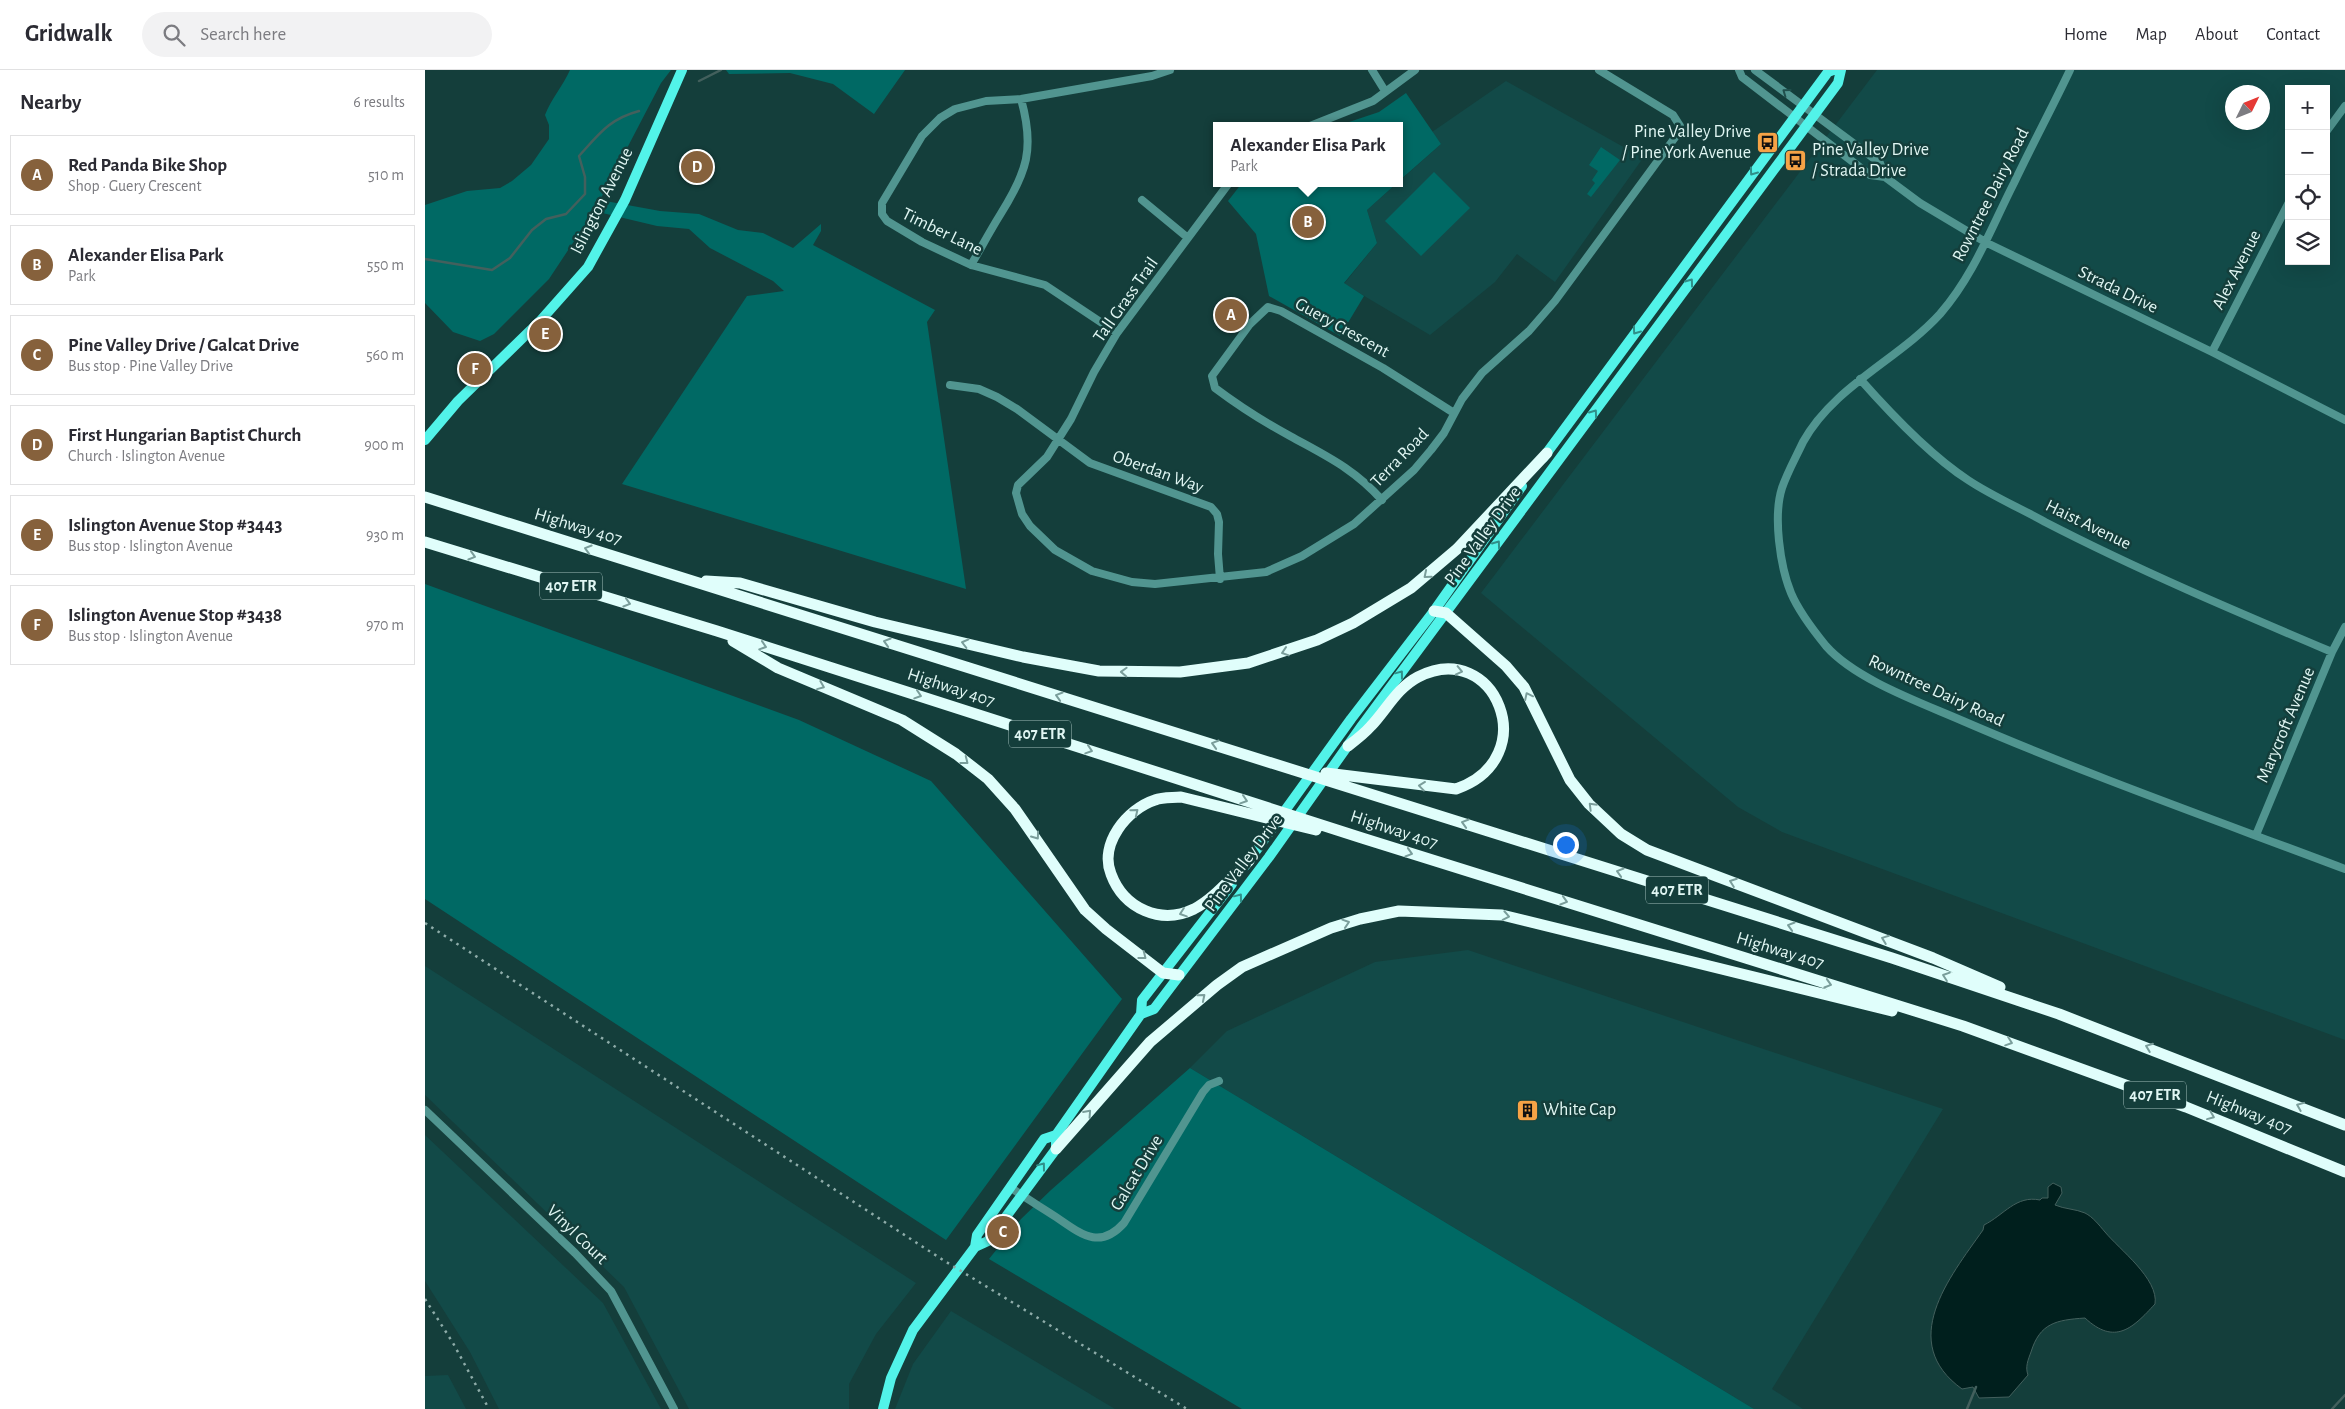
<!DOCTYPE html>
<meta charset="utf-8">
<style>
:root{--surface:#fff;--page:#f2f2f3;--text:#2b2b33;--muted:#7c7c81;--line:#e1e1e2;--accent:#86613c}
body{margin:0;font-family:"Alegreya Sans",sans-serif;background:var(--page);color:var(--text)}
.controls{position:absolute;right:15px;top:15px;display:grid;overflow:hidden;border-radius:0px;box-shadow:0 5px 20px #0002}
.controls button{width:45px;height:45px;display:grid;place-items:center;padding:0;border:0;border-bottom:1px solid var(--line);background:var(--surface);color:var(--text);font:25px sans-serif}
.compass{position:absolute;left:1800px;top:15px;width:45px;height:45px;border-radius:50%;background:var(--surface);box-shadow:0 5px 20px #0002;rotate:47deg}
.you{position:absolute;left:1140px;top:774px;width:18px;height:18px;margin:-12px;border:4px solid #fff;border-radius:50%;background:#1a73e8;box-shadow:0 0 0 8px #1a73e833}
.badge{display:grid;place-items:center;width:32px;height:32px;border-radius:50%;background:var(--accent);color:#fff;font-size:16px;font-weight:700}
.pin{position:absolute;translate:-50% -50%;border:2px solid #fff;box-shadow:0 1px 5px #0006}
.popup{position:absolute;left:788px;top:52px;width:190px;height:65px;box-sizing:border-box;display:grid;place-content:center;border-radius:0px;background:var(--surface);filter:drop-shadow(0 1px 4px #0005);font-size:16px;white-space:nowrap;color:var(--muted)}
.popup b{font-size:19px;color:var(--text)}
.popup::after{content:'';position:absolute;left:50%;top:100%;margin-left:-10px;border:10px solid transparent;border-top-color:var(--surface)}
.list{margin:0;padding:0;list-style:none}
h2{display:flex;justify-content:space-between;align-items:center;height:65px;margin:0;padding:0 20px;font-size:21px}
h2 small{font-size:16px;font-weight:400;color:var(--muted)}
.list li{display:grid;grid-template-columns:32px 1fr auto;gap:15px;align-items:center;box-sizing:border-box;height:80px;margin:0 10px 10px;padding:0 10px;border:1px solid var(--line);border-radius:0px}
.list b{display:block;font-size:19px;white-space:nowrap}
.list p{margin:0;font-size:16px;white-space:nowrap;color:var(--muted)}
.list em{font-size:16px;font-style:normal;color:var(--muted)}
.icon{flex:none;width:28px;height:28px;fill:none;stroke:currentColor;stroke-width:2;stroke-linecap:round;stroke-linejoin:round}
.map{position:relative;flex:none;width:1920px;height:1339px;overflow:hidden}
header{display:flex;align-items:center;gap:30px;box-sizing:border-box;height:70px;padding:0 25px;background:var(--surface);border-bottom:1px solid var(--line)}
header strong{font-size:24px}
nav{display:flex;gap:28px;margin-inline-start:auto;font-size:18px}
.search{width:350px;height:45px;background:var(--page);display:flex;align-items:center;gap:12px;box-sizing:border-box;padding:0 18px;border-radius:28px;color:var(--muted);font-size:19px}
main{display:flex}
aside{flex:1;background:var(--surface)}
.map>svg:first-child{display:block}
</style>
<header>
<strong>Gridwalk</strong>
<div class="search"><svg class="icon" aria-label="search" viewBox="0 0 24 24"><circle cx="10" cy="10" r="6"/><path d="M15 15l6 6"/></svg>Search here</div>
<nav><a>Home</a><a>Map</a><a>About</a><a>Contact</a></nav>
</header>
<main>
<aside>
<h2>Nearby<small>6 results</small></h2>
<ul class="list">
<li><span class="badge">A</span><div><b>Red Panda Bike Shop</b><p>Shop · Guery Crescent</p></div><em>510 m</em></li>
<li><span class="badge">B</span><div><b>Alexander Elisa Park</b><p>Park</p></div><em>550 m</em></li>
<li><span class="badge">C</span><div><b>Pine Valley Drive / Galcat Drive</b><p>Bus stop · Pine Valley Drive</p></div><em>560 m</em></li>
<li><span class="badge">D</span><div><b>First Hungarian Baptist Church</b><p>Church · Islington Avenue</p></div><em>900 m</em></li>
<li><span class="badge">E</span><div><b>Islington Avenue Stop #3443</b><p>Bus stop · Islington Avenue</p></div><em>930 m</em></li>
<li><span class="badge">F</span><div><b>Islington Avenue Stop #3438</b><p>Bus stop · Islington Avenue</p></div><em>970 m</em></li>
</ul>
</aside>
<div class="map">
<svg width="1920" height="1339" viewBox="0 0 1920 1339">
<rect width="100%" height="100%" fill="#143e3b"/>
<path fill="#124a48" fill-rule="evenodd" d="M 1452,0 L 1920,0 L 1920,970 L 1357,762 L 1313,737 L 1056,523 ZM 1864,19 L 1901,19 L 1901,191 L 1864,191 ZM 1808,22 L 1838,22 L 1838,52 L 1808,52 Z
M 1081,11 L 1218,88 L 1130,212 L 1092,184 L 1070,212 L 1005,265 L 919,214 L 952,173 L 942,140 L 1016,74 L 1007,62 Z
M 1043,880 L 1518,1039 L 1347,1319 L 1378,1339 L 1329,1339 L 765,998 L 802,961 L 950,892 Z
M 0,896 L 491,1213 L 451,1264 L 424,1314 L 424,1339 L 264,1339 L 199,1217 L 0,1025 Z
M 0,1065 L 178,1233 L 236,1339 L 74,1339 L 45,1282 L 0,1211 Z
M 526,1241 L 690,1339 L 470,1339 L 488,1294 Z
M 23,1305 L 41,1339 L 0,1339 L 0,1306 Z"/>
<path fill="#006964" d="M 145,0 L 246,0 L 236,13 L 175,130 L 235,141 L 274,144 L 313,160 L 338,163 L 368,178 L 396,154 L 396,161 L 388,175 L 510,240 L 502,252 L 541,519 L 197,414 L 322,226 L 359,221 L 348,211 L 285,178 L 264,159 L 232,156 L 169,141 L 124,209 L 69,264 L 55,271 L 28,262 L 0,233 L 0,135 L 42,121 L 75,118 L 87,111 L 106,95 L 124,69 L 124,55 L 120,45 C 126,29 138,16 145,0 Z
M 301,0 L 480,0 L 449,44 L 408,14 L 365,3 L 304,4 Z
M 981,23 L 1016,74 L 974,111 L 974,56 L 912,56 L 954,42 Z
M 1176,77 L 1195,90 L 1166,127 L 1162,124 L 1170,113 L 1167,110 L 1173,101 L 1164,95 Z
M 1009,102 L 1045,138 L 996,186 L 960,151 Z
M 817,113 L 972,113 L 942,140 L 952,173 L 919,213 L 939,226 L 915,266 L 844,226 L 831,164 L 803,131 Z
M 0,514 L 374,650 L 506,711 L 697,929 L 521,1170 L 0,829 Z
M 765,998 L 1329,1339 L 817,1339 L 564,1189 L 596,1149 L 626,1120 Z"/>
<path fill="#001f1d" stroke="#43605d" d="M 1628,1113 L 1636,1117 L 1637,1123 L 1630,1135 C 1639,1139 1651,1139 1660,1143 C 1668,1147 1674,1155 1680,1162 C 1694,1179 1734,1209 1730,1234 C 1708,1258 1690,1276 1660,1248 C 1631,1250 1615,1253 1606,1282 C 1603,1290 1600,1297 1603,1305 L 1584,1327 L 1554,1328 L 1548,1317 L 1537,1319 C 1472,1272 1524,1208 1558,1160 L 1559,1155 C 1579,1145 1591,1125 1615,1130 L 1617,1128 L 1623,1128 L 1623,1117 Z"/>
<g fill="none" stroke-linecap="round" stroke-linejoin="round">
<path stroke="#43605d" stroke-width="2.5" d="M 274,11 L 296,0
M 0,189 L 67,200 L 85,188 L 107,160 L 121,149 L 141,144 L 160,124 L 160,107 L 154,86 C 174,64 184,49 214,41
M 1542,1339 L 1551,1317
M 1907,1339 L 1920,1325"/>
<path stroke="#519590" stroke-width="8" d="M 947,0 L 960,21
M 1314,0 L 1317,7 L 1445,105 L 1460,107 L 1495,133 L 1562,173 L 1787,282 L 1920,350
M 1330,0 L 1455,93 L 1460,107
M 1645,0 C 1627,38 1607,75 1589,113 C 1566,158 1549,205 1515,244 C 1473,290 1409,316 1378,372 C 1371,387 1362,403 1357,418 C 1348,446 1355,496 1366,523 C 1374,542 1388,560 1401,576 C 1431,610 1497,633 1538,651 C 1663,705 1793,751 1920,799
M 885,56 L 948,31 L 990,0
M 1901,62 L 1920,36
M 804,113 L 692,263 L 669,302 L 646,349 L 622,387 L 593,415 L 591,423 L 597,444 L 605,456 L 630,480 L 667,501 L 707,512 L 730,514 L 841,502 L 877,486 L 929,454 L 989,400 L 1006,380 L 1019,363 L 1037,329 L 1057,303 L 1104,261 L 1130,231 L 1254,62 L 1255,56 L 1248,45 L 1174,0
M 717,130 L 763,168
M 546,195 C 556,178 565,161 575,145 C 602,102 610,79 596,29
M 692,263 L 620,215 L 546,195 L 497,172 L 462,151 L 457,144 L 457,133 L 497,66 L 515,48 L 530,39 L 561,31 L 596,29 L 727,6 L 745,0
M 1787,282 L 1864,132
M 1435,309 C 1465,343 1506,386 1543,410 C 1567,426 1595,438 1620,452 C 1713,500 1810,541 1907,582
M 525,315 L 554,319 L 572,327 L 592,339 L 665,393 L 786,437 L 792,444 L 794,452 L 793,484 L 795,509
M 957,430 C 928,398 901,386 865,366 C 839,352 814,336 790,318 L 787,306 L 825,254 L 843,237 L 856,241 L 958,298 L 1029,343
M 1831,765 L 1907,582 L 1920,557
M 0,1040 L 150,1183 L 186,1221 L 249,1339
M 585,1117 C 600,1128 616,1137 631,1147 C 655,1163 674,1181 699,1153 L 778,1022 L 784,1015 L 794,1011"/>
<path stroke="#52f3e9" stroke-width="10" d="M 0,370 L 33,331 L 116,250 L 163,197 L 200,130 L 257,0
M 1118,388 L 1369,48 L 1403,2 L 1408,0
M 820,796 L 926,649 L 1009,541 L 1097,416
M 716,944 L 729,939 L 844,787 L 936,657 L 1413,13 L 1416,0
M 550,1177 L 563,1171 L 631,1079 L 631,1071
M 458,1339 L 466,1308 L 488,1260 L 550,1177 L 552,1165 L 619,1069 L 631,1065 L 716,944 L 717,930 L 807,814"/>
<path stroke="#e0fefb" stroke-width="11" d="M 0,427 L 1467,888 L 1634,944 L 1920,1055
M 0,472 L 292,561 L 937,768 L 1538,956 L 1761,1037 L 1920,1102
M 281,511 L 315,513 L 450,552 L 598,587 L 674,601 L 755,602 L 823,593 L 892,570 L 928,553 L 986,518 L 1032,479 L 1122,383
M 1009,541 L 1021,543 L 1081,596 L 1099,617 L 1145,710 L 1164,734 L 1196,764 L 1222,780 L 1508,888 L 1575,917
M 308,571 L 353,598 L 477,650 L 531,684 L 563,709 L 590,739 L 660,840 L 681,859 L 738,903 L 754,905
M 901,703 L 1031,719 C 1120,688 1070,567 993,607 C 972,618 962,639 946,656 C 939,664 931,670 923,676
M 824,791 C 806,807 790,828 769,839 C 736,855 699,839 686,804 C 674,774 702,739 730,730 C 738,727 747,728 756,727 L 891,760
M 631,1079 L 725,972 L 792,915 L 817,897 L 906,858 L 935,849 L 974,841 L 1077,845 L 1467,941"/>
<path stroke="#8eaca9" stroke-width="2.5" stroke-dasharray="2.5 5" stroke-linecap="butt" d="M 0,853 L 518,1190 L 762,1339
M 0,1229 L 28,1273 L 64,1339"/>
</g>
<defs><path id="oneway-chevron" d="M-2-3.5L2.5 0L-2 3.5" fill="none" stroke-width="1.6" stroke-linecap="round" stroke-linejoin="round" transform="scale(1.25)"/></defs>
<use stroke="#204f4c" href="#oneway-chevron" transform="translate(1361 22) rotate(-144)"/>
<g stroke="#308f89">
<use href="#oneway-chevron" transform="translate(1328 102) rotate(126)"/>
<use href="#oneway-chevron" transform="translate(1265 212) rotate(-54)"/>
<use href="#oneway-chevron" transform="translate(1211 261) rotate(126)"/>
<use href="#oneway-chevron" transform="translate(1169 343) rotate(-54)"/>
<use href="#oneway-chevron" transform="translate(1072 474) rotate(-54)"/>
<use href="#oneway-chevron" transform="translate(975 604) rotate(-53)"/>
<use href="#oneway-chevron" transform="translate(814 827) rotate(-53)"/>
<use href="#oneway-chevron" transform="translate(617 1096) rotate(-53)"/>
</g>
<g stroke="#7a9e9b">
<use href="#oneway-chevron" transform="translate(163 479) rotate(-163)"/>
<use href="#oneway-chevron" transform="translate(47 486) rotate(17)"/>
<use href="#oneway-chevron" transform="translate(1002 505) rotate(140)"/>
<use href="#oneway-chevron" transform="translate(202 533) rotate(17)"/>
<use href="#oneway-chevron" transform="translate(462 572) rotate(-163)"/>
<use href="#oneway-chevron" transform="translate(540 573) rotate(-166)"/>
<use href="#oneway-chevron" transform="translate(338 576) rotate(18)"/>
<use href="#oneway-chevron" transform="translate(860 582) rotate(162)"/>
<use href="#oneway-chevron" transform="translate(1034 601) rotate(13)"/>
<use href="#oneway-chevron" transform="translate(699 602) rotate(-178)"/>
<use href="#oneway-chevron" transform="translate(396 616) rotate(22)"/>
<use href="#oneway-chevron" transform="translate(493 625) rotate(18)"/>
<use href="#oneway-chevron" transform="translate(634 626) rotate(-163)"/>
<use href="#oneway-chevron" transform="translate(1103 626) rotate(-116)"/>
<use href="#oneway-chevron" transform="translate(790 674) rotate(-163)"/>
<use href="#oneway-chevron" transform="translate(664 680) rotate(18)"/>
<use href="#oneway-chevron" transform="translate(540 691) rotate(38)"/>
<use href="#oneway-chevron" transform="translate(997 716) rotate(-173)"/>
<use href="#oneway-chevron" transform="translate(819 730) rotate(18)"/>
<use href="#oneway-chevron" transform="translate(1167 736) rotate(-135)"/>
<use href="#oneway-chevron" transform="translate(710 742) rotate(-39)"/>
<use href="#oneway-chevron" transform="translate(1040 753) rotate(-163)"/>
<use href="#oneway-chevron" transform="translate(611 766) rotate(54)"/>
<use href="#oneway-chevron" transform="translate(984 783) rotate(17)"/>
<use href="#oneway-chevron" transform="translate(1195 802) rotate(-163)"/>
<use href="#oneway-chevron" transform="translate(1308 812) rotate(-160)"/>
<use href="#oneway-chevron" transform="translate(1139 831) rotate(17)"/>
<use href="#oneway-chevron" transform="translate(758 843) rotate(161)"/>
<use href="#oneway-chevron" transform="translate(1081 846) rotate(11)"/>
<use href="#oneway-chevron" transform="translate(921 853) rotate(-18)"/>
<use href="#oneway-chevron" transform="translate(1366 856) rotate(-163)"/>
<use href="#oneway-chevron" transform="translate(1460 869) rotate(-159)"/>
<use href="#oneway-chevron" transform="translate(718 886) rotate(38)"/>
<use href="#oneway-chevron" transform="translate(1521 906) rotate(-161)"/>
<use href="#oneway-chevron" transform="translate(1403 914) rotate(17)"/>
<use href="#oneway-chevron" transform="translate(777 927) rotate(-40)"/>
<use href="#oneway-chevron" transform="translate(1584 972) rotate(19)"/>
<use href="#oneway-chevron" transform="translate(1724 977) rotate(-159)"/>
<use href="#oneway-chevron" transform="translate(1875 1036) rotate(-158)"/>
<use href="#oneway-chevron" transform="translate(663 1043) rotate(-48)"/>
<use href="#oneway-chevron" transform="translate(1786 1046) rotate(22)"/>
</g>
<defs>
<symbol id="bus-square" viewBox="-11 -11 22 22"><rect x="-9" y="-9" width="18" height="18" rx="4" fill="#f5a346" stroke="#143e3b"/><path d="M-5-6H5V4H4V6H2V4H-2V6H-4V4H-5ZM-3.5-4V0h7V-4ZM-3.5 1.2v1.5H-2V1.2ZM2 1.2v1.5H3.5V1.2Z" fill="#111"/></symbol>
<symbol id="building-square" viewBox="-11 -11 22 22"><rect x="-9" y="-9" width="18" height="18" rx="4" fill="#f5a346" stroke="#143e3b"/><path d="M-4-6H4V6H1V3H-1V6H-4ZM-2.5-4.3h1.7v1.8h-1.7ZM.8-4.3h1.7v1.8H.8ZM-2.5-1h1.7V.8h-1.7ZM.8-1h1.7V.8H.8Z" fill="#111"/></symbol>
</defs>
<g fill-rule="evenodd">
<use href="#bus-square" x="1330" y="60" width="25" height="25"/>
<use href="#bus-square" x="1358" y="78" width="25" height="25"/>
<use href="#building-square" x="1090" y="1028" width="25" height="25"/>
</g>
<g text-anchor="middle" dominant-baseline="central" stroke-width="5" stroke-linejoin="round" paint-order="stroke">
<g fill="#143e3b" stroke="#a3bfbc" stroke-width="1">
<rect x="115" y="502.5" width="62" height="27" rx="4"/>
<rect x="584" y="650.5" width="62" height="27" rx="4"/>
<rect x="1221" y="806.5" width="62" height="27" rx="4"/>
<rect x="1699" y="1011.5" width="62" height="27" rx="4"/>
</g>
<g font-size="16" font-weight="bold" fill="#e0f6f3">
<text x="146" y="516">407 ETR</text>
<text x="615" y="664">407 ETR</text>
<text x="1252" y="820">407 ETR</text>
<text x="1730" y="1025">407 ETR</text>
</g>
<g font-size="18" fill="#e0f6f3" stroke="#143e3b" text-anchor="start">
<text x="1326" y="62" text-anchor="end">Pine Valley Drive<tspan x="1326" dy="21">/ Pine York Avenue</tspan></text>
<text x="1387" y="80">Pine Valley Drive<tspan x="1387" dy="21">/ Strada Drive</tspan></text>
<text x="1118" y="1040">White Cap</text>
</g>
<g font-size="18" fill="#e0f6f3" stroke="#143e3b">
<text transform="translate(1566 125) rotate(-63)">Rowntree Dairy Road</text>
<text transform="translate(177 131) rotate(-63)">Islington Avenue</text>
<text transform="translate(517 162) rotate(26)">Timber Lane</text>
<text transform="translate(1812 200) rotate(-63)">Alex Avenue</text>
<text transform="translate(1693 220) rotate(26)">Strada Drive</text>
<text transform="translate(701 230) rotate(-55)">Tall Grass Trail</text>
<text transform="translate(917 258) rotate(29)">Guery Crescent</text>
<text transform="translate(975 388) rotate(-46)">Terra Road</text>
<text transform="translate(733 402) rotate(20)">Oberdan Way</text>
<text transform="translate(1663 455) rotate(26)">Haist Avenue</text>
<text transform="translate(153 457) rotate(17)">Highway 407</text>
<text transform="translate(1058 466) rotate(-54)">Pine Valley Drive</text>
<text transform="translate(526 618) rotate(18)">Highway 407</text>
<text transform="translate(1511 621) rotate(25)">Rowntree Dairy Road</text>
<text transform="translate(1861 655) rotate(-67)">Marycroft Avenue</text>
<text transform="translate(969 760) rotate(18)">Highway 407</text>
<text transform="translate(819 793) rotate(-53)">Pine Valley Drive</text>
<text transform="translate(1355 881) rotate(17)">Highway 407</text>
<text transform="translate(1824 1043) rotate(22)">Highway 407</text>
<text transform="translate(712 1103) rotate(-59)">Galcat Drive</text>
<text transform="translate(152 1165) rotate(44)">Vinyl Court</text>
</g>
</g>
</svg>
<div class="controls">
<button>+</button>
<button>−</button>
<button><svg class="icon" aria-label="locate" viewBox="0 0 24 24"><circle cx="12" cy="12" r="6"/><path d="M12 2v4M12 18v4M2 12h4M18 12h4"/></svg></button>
<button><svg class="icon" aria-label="layers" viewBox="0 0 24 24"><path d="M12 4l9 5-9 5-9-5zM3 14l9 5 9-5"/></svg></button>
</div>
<svg class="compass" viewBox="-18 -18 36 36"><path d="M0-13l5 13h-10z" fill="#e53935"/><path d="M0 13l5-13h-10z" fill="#7c7c81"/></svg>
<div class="you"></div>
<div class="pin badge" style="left:806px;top:245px">A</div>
<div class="pin badge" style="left:883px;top:152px">B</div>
<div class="popup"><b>Alexander Elisa Park</b>Park</div>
<div class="pin badge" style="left:578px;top:1162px">C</div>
<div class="pin badge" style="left:272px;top:97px">D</div>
<div class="pin badge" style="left:120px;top:264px">E</div>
<div class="pin badge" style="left:50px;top:299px">F</div>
</div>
</main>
